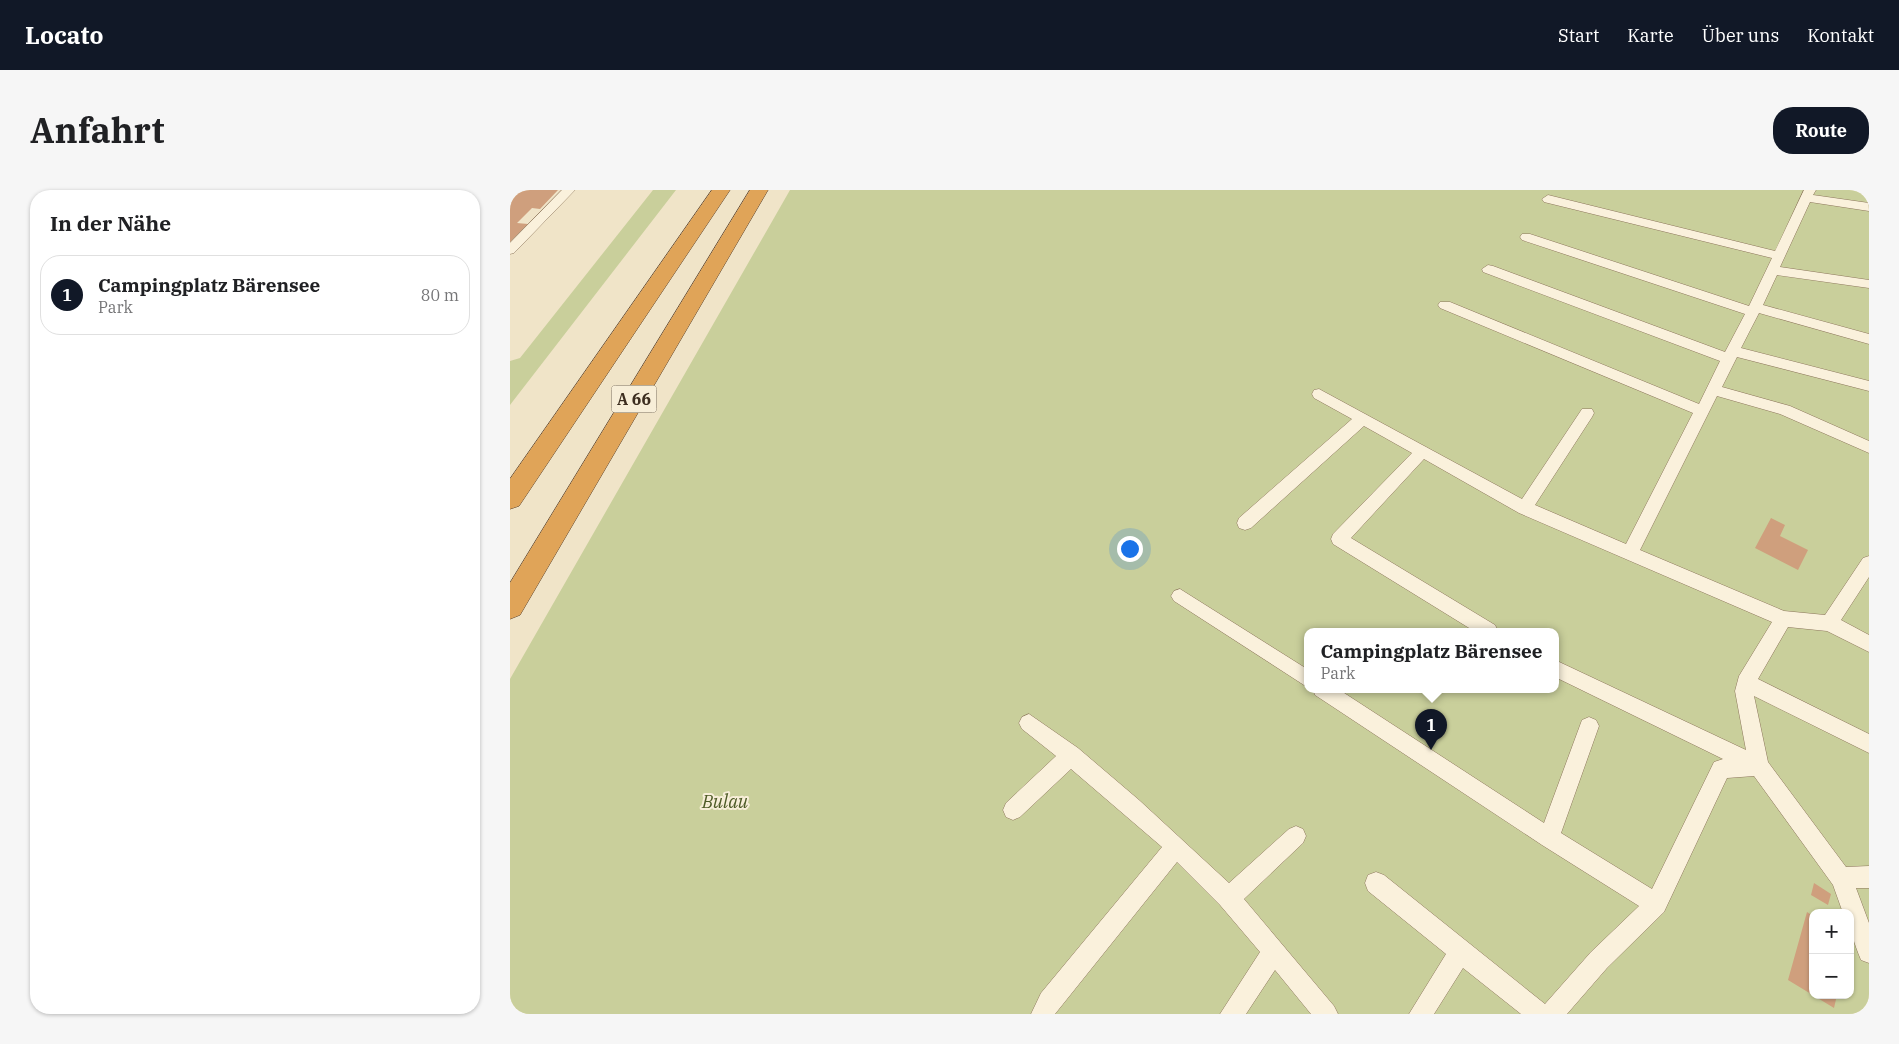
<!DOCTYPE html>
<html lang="de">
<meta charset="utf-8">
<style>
:root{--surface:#fff;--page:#f6f6f6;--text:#202124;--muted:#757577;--line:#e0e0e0;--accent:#111827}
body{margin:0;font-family:"IBM Plex Serif",serif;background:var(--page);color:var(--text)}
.controls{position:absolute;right:15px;bottom:15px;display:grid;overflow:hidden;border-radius:10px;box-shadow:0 1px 4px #0004}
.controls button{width:45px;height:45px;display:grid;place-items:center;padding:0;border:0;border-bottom:1px solid var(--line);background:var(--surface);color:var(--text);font:25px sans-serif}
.you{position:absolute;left:619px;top:358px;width:18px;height:18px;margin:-12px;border:4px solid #fff;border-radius:50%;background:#1a73e8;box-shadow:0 0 0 8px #1a73e833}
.badge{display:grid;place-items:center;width:32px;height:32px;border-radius:50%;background:var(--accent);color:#fff;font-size:16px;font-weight:700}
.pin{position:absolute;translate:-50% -41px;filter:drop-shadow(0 1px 2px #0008)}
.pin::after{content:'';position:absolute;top:26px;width:18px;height:15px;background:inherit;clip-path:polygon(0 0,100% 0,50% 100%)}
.popup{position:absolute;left:794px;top:438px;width:255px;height:65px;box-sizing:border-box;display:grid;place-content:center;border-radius:10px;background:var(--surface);filter:drop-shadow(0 1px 4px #0005);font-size:16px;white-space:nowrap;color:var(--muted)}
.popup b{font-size:19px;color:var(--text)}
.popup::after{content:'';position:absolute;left:50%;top:100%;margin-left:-10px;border:10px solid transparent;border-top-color:var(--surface)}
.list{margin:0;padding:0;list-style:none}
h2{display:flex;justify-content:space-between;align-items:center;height:65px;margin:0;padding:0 20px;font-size:21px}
h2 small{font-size:16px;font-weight:400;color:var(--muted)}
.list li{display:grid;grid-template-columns:32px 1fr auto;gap:15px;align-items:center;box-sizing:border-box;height:80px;margin:0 10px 10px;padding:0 10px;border:1px solid var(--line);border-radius:20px}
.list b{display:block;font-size:19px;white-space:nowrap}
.list p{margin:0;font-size:16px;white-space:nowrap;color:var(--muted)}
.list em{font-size:16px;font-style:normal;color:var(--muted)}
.map{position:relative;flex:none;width:1359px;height:824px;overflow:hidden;border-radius:20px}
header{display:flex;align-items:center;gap:30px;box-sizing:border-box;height:70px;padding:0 25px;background:var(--accent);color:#fff}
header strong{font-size:24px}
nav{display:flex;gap:28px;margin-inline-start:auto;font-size:18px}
.intro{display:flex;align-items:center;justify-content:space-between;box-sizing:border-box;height:120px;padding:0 30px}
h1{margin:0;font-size:35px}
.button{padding:12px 22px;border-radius:20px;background:var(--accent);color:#fff;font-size:18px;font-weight:700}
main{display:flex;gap:30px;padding:0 30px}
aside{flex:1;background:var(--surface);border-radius:20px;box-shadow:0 1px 4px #0004}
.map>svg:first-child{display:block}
</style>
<header>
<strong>Locato</strong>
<nav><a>Start</a><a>Karte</a><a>Über uns</a><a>Kontakt</a></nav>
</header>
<div class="intro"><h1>Anfahrt</h1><a class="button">Route</a></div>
<main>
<aside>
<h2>In der Nähe<small></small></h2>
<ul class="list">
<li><span class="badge">1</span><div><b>Campingplatz Bärensee</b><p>Park</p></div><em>80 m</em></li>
</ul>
</aside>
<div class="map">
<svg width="1359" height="824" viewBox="0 0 1359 824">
<rect width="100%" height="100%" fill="#f0e4c8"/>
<path fill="#c9cf9b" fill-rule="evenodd" d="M 143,0 L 166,0 L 0,215 L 0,171 L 10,168 Z
M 280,0 L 1359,0 L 1359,824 L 0,824 L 0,489 ZM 797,441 L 1045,441 L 1045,499 L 797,499 ZM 1303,723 L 1340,723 L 1340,805 L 1303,805 Z"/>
<path fill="#cf9f7d" d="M 0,0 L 48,0 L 30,19 L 22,18 L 7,33 L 18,34 L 0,52 Z
M 1261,328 L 1275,335 L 1270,346 L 1298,360 L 1288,380 L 1245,358 Z
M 1304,693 L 1321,704 L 1318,715 L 1301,705 Z
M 1297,722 L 1303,726 L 1303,805 L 1327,805 L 1324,818 L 1278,790 Z"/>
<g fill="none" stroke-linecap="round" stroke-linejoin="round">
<defs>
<path id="lane" d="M 52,0 L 65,0 L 4,63 L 0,64 L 0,53 Z
M 1294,0 L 1306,0 L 1303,5 L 1359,13 L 1359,21 L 1300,12 L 1270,77 L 1359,90 L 1359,98 L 1267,85 L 1253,115 L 1359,144 L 1359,154 L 1249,123 L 1231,158 L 1359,191 L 1359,201 L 1227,167 L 1212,197 L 1280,216 L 1359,251 L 1359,263 L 1270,224 L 1207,206 L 1130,360 L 1274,421 L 1315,425 L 1353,368 L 1359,366 L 1359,387 L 1331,430 L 1359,445 L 1359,462 L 1317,441 L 1278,437 L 1248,489 L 1359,544 L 1359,563 L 1244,506 L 1258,572 L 1336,677 L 1359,676 L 1359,698 L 1346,698 L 1359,733 L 1359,773 L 1351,770 C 1344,753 1340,741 1340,723 L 1333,723 L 1323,695 L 1244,586 L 1217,588 L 1154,722 L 1097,778 L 1057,824 L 1011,824 L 953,778 L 924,824 L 899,824 L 936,764 L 858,701 L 855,693 L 858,685 L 866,682 L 874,685 L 1035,814 L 1081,762 L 1129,716 L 1032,655 L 805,505 L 803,499 L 828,499 L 1034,633 L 1072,530 L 1079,527 L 1086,530 L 1089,536 L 1051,643 L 1142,699 L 1204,572 L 1213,569 L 1045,487 L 1045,470 L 1236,560 L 1225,501 L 1229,486 L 1262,432 L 1009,323 L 914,269 L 841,348 L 985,435 L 988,441 L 964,441 L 823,354 L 821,349 L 823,344 L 902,263 L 854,236 L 741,338 L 735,340 L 729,338 L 727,333 L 729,328 L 842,229 L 804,208 L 802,204 L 804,200 L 809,199 L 1012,309 L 1072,219 L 1082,219 L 1084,223 L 1082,227 L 1025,315 L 1116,354 L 1183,223 L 930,118 L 928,115 L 930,112 L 940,112 L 1189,214 L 1210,171 L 973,82 L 972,79 L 978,75 L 983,76 L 1215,162 L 1235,124 L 1012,50 L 1010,47 L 1012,44 L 1020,44 L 1239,116 L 1262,68 L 1034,12 L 1032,9 L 1038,5 L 1265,61 Z
M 670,399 L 797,479 L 797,497 L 664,411 L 661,406 L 664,401 Z
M 519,524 L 568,558 L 629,610 L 719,693 L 779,639 L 786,636 L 793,639 L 796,646 L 793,653 L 734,709 L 824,816 L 828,824 L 801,824 L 765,780 L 736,824 L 710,824 L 750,762 L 710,715 L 667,672 L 545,824 L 521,824 L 531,803 L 652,657 L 561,579 L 510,627 L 503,630 L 496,627 L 493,620 L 496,613 L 546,566 L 512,539 L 509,533 L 512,527 Z"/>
<path id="highway" d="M 202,0 L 220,0 L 9,316 L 0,319 L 0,289 Z
M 240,0 L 258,0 L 10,425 L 0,429 L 0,393 Z"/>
</defs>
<use href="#lane" stroke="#8d765c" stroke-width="1"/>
<use href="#highway" stroke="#5b4430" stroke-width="1"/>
<use href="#lane" fill="#faf1dc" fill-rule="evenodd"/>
<use href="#highway" fill="#e0a458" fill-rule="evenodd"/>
</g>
<g text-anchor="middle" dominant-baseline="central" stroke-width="4" stroke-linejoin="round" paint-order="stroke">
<rect fill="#f7eed8" stroke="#756857" stroke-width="1" x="101.5" y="195.5" width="45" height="27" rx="4"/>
<g font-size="16" font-weight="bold" fill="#3d2e20">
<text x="124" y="209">A 66</text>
</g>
<g font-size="18" font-style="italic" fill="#4d5a26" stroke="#f7eed8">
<text x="215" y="611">Bulau</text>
</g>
</g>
</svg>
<div class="controls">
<button>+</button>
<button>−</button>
</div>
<div class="you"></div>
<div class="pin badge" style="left:921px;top:560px">1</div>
<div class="popup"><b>Campingplatz Bärensee</b>Park</div>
</div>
</main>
